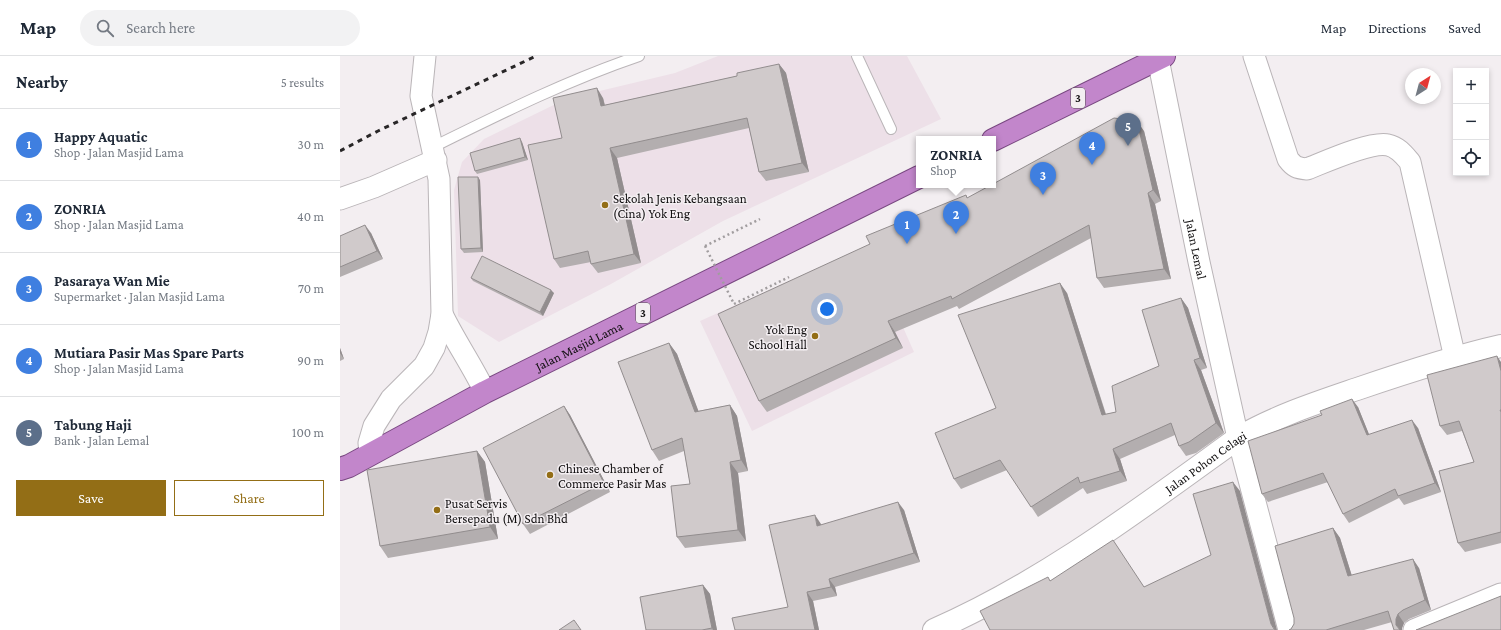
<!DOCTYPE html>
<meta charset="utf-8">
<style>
:root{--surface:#fff;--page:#f2f2f3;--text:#1f2937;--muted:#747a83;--line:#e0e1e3;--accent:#936e16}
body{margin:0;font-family:"Crimson Pro",serif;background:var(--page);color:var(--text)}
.controls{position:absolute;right:12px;top:12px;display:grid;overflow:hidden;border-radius:0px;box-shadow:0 2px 6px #0003}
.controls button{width:36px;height:36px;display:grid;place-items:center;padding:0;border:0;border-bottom:1px solid var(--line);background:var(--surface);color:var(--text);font:20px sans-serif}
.compass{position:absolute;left:1065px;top:12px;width:36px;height:36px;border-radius:50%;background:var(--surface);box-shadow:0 2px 6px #0003;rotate:36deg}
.you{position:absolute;left:487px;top:253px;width:14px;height:14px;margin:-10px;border:3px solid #fff;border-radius:50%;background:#1a73e8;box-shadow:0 0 0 6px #1a73e833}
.badge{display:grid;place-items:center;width:26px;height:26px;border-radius:50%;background:var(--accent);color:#fff;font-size:13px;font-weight:700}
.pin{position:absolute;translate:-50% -33px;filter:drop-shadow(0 1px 2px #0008)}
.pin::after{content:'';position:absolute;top:21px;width:14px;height:12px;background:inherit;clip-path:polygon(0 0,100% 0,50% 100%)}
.popup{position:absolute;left:576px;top:80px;width:80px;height:52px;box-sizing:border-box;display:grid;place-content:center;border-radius:0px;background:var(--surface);filter:drop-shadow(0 1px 3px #0005);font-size:13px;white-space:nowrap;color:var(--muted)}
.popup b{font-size:15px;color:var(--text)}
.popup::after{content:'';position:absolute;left:50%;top:100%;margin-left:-8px;border:8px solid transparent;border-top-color:var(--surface)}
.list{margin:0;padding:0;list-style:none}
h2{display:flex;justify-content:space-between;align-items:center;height:52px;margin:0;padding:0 16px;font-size:17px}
h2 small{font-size:13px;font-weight:400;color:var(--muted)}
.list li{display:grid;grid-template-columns:26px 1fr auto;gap:12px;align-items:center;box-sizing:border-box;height:72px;padding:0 16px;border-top:1px solid var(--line)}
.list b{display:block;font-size:15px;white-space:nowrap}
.list p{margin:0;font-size:13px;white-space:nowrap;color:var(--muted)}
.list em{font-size:13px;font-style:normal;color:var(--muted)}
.actions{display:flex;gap:8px;padding:12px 16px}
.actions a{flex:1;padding:9px 0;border:1px solid var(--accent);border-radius:0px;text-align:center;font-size:14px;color:var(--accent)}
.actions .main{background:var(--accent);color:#fff}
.icon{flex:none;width:22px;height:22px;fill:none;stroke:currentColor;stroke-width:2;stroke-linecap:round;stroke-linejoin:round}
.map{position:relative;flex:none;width:1161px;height:574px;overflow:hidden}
header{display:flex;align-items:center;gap:24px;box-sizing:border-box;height:56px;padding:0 20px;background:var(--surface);border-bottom:1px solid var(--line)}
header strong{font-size:19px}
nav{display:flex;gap:22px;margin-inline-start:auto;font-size:14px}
.search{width:280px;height:36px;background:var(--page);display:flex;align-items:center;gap:10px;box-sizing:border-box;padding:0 14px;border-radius:22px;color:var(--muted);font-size:15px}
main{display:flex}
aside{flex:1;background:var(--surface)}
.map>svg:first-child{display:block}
</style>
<header>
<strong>Map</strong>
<div class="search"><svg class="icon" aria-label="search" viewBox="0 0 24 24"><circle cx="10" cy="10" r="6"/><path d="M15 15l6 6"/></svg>Search here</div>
<nav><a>Map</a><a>Directions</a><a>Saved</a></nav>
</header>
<main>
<aside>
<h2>Nearby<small>5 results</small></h2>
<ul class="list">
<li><span class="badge" style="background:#3f7fe0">1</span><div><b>Happy Aquatic</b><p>Shop · Jalan Masjid Lama</p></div><em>30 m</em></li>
<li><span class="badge" style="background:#3f7fe0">2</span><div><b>ZONRIA</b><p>Shop · Jalan Masjid Lama</p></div><em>40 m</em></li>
<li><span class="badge" style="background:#3f7fe0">3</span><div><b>Pasaraya Wan Mie</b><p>Supermarket · Jalan Masjid Lama</p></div><em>70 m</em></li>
<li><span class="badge" style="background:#3f7fe0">4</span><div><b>Mutiara Pasir Mas Spare Parts</b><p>Shop · Jalan Masjid Lama</p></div><em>90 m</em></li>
<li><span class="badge" style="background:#5c6f8a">5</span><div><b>Tabung Haji</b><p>Bank · Jalan Lemal</p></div><em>100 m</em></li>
</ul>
<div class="actions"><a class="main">Save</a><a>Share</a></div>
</aside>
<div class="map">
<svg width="1161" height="574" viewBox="0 0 1161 574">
<rect width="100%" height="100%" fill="#f3eef1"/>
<path fill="#ede0e8" d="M 378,0 L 567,0 L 601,63 L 383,165 L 271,228 L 159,286 L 118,260 L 114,134 L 122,106 L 144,83 L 226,43 L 335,17 Z
M 527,190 L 574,296 L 412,375 L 360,265 Z"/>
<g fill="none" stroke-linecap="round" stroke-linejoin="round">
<defs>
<path id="service" d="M 517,0 L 551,73
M 93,91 C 160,58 228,24 299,0"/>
<g id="minor">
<path d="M 914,0 L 948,103 C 954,111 957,112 967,113 C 985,106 1031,85 1048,89 C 1058,91 1064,99 1070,106 L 1115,302"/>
<path id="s1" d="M 818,3 L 859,206 L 898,382 L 949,574"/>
<path d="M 0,143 L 34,131 L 96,104"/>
<path d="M 102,258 C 115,285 132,309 145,336"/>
<path d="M 30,398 L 29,387 L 34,370 L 51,343 L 84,310 L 94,292 L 99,276 L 102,258 L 99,123 L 81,40 L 85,0"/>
<path d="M 1074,574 L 1161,538"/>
</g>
<g id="tertiary">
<path id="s2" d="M 594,574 C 704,526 801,452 898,382 C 936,360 976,347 1017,333 C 1064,317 1112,301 1161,290"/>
</g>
<g id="trunk">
<path d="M 653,84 L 824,0"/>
<path id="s3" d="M 0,413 L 9,410 L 145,336 L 579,121"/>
</g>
</defs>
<use href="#service" stroke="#bab5b8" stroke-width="12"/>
<use href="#minor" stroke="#bab5b8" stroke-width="23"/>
<use href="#tertiary" stroke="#bab5b8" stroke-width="24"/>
<use href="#trunk" stroke="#794881" stroke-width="24"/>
<path stroke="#a19d9f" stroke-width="2.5" stroke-dasharray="2 3" stroke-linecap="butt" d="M 365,190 L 420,163
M 394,248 L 449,221"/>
<use href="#service" stroke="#fff" stroke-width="10"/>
<use href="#minor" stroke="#fff" stroke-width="21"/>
<use href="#tertiary" stroke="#fff" stroke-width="22"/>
<use href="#trunk" stroke="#c286cb" stroke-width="22"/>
<path stroke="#282627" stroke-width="3" stroke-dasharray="5 5" stroke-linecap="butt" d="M 0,95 L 38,75 L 196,0"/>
<path stroke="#a19d9f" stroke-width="2.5" stroke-dasharray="2 3" stroke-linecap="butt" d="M 365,190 L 394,248"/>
</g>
<path fill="#b3aeaf" d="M 439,8 L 446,17 L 469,116 L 426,125 L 419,116 L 409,72 L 277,102 L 301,207 L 258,217 L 251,208 L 251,206 L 220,212 L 214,203 L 222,82 L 263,42 L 265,49 L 397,20 Z
M 804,75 L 821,145 L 815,148 L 831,223 L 764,232 L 757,222 L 751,182 L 619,253 L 617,250 L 555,276 L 563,292 L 427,356 L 419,345 L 530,188 L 628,142 Z
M 182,86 L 188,104 L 137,118 L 135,115 Z
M 140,124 L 143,196 L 124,197 L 121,193 Z
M 31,177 L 43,203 L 0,221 L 0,180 Z
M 131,222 L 214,237 L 203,260 L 133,225 Z
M 727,237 L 766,358 L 776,356 L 819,310 L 841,242 L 848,252 L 867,312 L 861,314 L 884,377 L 856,397 L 846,400 L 839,390 L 835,379 L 780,403 L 787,425 L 747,438 L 743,432 L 698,461 L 667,414 L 621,433 L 614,423 L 656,352 Z
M 329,287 L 337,298 L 358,355 L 390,349 L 397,360 L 408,415 L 398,417 L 406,485 L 345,492 L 337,481 L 350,428 L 344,395 L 319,405 L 312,394 Z
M 0,292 L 4,303 L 0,305 Z
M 1161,306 L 1161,487 L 1125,496 L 1118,487 L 1134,406 L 1122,375 L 1107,379 L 1100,370 Z
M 224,350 L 230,359 L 270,436 L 190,478 L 183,468 Z
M 1018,351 L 1029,379 L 1078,372 L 1101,436 L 1064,449 L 1059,442 L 1009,467 L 1003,458 L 988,426 L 928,446 L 922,438 Z
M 137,395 L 145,406 L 158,483 L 48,502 L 40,490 Z
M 564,454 L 580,506 L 495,531 L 497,540 L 473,545 L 479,574 L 395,574 L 448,551 L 481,468 L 481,469 Z
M 993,472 L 1000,482 L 1012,520 L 1079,512 L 1091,554 L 1069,563 L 1064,567 L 1062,572 L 1052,566 L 1024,574 L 949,574 L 951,573 L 954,568 Z
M 363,529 L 370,538 L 377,574 L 306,574 Z"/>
<path fill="#928d8e" d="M 439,8 L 446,17 L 469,116 L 462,107 Z
M 257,32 L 263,42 L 267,60 L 261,50 Z
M 797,65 L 804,75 L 821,145 L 813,134 Z
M 180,82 L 182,86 L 188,104 L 185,101 Z
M 270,92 L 277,102 L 301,207 L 294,198 Z
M 138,121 L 140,124 L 143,196 L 141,192 Z
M 808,137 L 815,148 L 831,223 L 824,213 Z
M 25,169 L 31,177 L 43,203 L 37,195 Z
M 720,227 L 727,237 L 769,369 L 762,359 Z
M 211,234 L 214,237 L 203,260 L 200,256 Z
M 841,242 L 848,252 L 867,312 L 860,302 Z
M 548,265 L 555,276 L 563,292 L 556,282 Z
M 329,287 L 337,298 L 363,367 L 355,356 Z
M 0,292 L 4,303 L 0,297 Z
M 1157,300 L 1161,306 L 1161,315 Z
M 854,304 L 861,314 L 884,377 L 876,367 Z
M 1012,343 L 1018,351 L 1033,388 L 1027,379 Z
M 390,349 L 397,360 L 408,415 L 401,404 Z
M 224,350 L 230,359 L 270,436 L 264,427 Z
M 1072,364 L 1078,372 L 1101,436 L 1095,427 Z
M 773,393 L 780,403 L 787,425 L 780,415 Z
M 137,395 L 145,406 L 158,483 L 150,471 Z
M 390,406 L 398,417 L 406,485 L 398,474 Z
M 893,426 L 900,435 L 937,574 L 935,574 L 931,568 Z
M 558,446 L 564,454 L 580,506 L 574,497 Z
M 475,459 L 481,468 L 483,479 L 477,470 Z
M 993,472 L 1000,482 L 1015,530 L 1008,520 Z
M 1073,503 L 1079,512 L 1091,554 L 1085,544 Z
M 489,523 L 495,531 L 497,540 L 491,531 Z
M 363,529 L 370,538 L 377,574 L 373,574 L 372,572 Z
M 467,536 L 473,545 L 479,574 L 475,574 Z
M 1058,558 L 1064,567 L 1062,572 L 1062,574 L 1060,574 L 1056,569 L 1056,563 Z"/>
<path fill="#d0cacb" stroke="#928d8e" d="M 439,8 L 462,107 L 419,116 L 407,62 L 270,92 L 294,198 L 251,208 L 248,195 L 214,203 L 188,89 L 222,82 L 213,42 L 257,32 L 261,50 L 397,20 L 397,17 Z
M 774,62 L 797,65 L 813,134 L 808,137 L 824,213 L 757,222 L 749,169 L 612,243 L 611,240 L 548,265 L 556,282 L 419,345 L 378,258 L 530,188 L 526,180 L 626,139 L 627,142 L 651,129 L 653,129 L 653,128 Z
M 180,82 L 185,101 L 135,115 L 130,97 Z
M 118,121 L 138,121 L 141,192 L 121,193 Z
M 25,169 L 37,195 L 0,211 L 0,180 Z
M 142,200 L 211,234 L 200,256 L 131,222 Z
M 720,227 L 762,359 L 776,356 L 772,330 L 819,310 L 802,254 L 841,242 L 860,302 L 854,304 L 876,367 L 849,386 L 839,390 L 831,367 L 773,393 L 780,415 L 740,427 L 738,421 L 691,451 L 660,404 L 614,423 L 595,377 L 656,352 L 618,259 Z
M 329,287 L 355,356 L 390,349 L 401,404 L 390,406 L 398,474 L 337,481 L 331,430 L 350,428 L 342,382 L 312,394 L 278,306 Z
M 1157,300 L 1161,315 L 1161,354 L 1160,354 L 1161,356 L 1161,476 L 1118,487 L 1099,415 L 1134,406 L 1119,365 L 1100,370 L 1087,319 Z
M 1012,343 L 1027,379 L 1072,364 L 1095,427 L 1058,440 L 1055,433 L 1003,458 L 983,417 L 922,438 L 908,385 L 982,359 L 980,355 Z
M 224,350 L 264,427 L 183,468 L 143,392 Z
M 137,395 L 150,471 L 40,490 L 27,414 Z
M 893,426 L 931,568 L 934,573 L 936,574 L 650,574 L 640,555 L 708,521 L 710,525 L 773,484 L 804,531 L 871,499 L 853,438 Z
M 558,446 L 574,497 L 489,523 L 491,531 L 467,536 L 475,574 L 395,574 L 392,562 L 448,551 L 429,469 L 475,459 L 477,470 Z
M 993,472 L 1008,520 L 1073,503 L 1085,544 L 1063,554 L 1058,558 L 1056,563 L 1056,569 L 1060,574 L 1054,574 L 1048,555 L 986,574 L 949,574 L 951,573 L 954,568 L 954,562 L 935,490 Z
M 363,529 L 372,572 L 362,574 L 306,574 L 300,541 Z
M 1161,540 L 1161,574 L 1076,574 Z
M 234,564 L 241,574 L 219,574 Z"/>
<g fill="#936e16" stroke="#f3eef1" stroke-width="1.5">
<circle cx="265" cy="149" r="4"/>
<circle cx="475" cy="280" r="4"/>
<circle cx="210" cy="419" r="4"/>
<circle cx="97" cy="454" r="4"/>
</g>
<g text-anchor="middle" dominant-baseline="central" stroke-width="3" stroke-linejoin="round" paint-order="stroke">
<g fill="#f3eef1" stroke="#545153" stroke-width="1">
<rect x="731" y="32" width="14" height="20" rx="3"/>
<rect x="296" y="247" width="14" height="20" rx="3"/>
</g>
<g font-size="12" font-weight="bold" fill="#100e0f">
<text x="738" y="42">3</text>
<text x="303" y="257">3</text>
</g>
<g font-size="13" fill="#100e0f" stroke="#f3eef1" text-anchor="start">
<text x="273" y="142">Sekolah Jenis Kebangsaan<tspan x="273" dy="15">(Cina) Yok Eng</tspan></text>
<text x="467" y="273" text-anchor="end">Yok Eng<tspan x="467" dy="15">School Hall</tspan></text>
<text x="218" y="412">Chinese Chamber of<tspan x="218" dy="15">Commerce Pasir Mas</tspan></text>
<text x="105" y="447">Pusat Servis<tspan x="105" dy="15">Bersepadu (M) Sdn Bhd</tspan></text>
</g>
<g font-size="13" fill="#100e0f" stroke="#f3eef1">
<text stroke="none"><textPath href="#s1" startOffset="194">Jalan Lemal</textPath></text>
<text stroke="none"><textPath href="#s3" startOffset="269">Jalan Masjid Lama</textPath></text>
<text stroke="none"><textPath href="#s2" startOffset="320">Jalan Pohon Celagi</textPath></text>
</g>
</g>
</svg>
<div class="controls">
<button>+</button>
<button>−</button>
<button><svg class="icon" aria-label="locate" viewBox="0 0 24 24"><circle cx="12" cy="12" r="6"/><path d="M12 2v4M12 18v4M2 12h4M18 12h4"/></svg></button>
</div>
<svg class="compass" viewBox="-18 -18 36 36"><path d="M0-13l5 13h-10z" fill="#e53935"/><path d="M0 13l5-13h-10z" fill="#747a83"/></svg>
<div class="you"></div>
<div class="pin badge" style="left:567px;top:188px;background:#3f7fe0">1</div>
<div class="pin badge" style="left:616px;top:178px;background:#3f7fe0">2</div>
<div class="popup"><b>ZONRIA</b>Shop</div>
<div class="pin badge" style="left:703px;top:139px;background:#3f7fe0">3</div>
<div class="pin badge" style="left:752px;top:109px;background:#3f7fe0">4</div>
<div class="pin badge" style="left:788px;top:90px;background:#5c6f8a">5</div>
</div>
</main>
